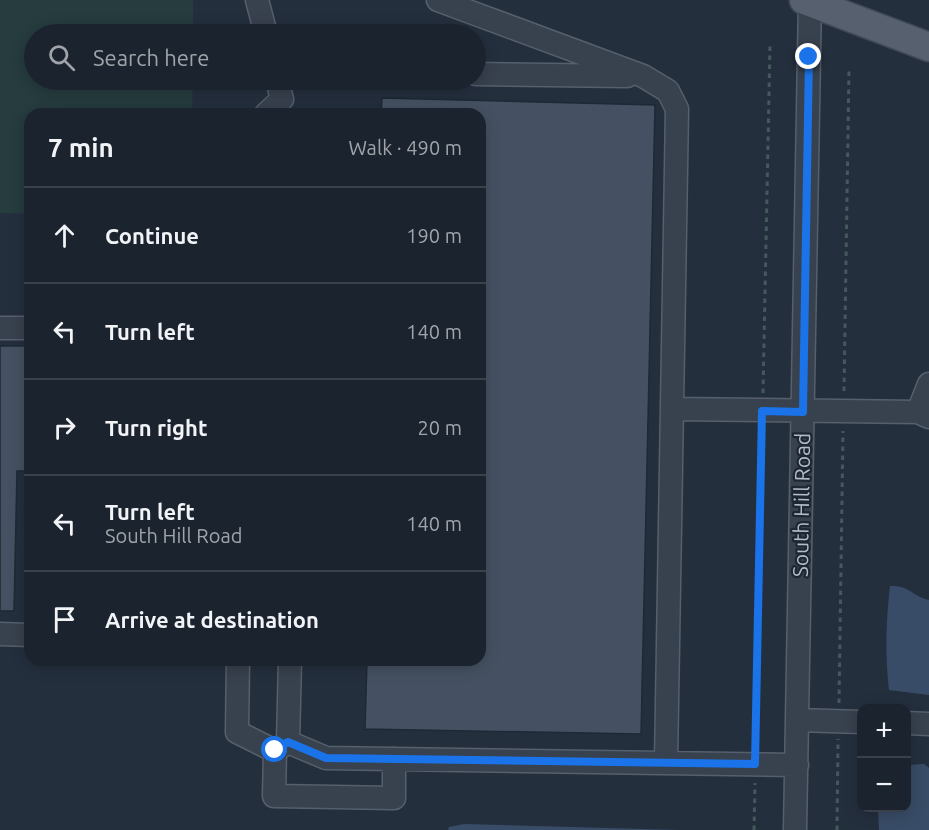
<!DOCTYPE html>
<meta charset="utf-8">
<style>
:root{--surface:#1b232e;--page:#242b36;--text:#f1f3f6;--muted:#a0a4aa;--line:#39404a}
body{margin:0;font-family:Ubuntu,sans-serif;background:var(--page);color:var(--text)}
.controls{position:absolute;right:18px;bottom:18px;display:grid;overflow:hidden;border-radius:12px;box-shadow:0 3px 15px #0003}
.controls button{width:54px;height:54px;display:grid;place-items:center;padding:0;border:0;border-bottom:2px solid var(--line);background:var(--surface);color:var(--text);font:30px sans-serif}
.stop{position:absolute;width:18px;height:18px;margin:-14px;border:4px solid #1a73e8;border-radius:50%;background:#fff}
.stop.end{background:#1a73e8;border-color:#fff;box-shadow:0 2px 6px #0008}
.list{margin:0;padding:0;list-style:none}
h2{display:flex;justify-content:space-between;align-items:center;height:78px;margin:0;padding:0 24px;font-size:26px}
h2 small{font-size:20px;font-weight:400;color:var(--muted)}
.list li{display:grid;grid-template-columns:39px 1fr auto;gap:18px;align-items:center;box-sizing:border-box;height:96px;padding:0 24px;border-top:2px solid var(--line)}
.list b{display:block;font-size:22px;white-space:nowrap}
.list p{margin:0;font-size:20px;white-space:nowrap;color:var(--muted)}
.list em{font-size:20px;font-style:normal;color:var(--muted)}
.icon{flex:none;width:33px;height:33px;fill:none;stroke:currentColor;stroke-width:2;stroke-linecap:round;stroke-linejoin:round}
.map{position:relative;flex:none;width:929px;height:830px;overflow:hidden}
.search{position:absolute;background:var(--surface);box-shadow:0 3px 15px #0003;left:24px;top:24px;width:462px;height:66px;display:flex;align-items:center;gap:15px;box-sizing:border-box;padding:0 21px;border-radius:33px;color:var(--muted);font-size:22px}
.panel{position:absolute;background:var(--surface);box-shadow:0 3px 15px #0003;left:24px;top:108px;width:462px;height:558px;border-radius:18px}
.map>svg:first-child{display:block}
</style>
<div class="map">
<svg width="929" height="830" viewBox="0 0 929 830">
<rect width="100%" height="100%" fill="#242f3e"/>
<path fill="#263c3f" d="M 0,0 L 193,0 L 193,34 L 34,34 L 34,80 L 193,80 L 192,114 L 30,114 L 30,214 L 0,213 Z"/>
<path fill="#394c67" d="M 890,586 C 910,585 911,596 929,600 L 929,695 L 889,690 C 885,655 886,620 890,586 Z
M 924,764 L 929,768 L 929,830 L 879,830 L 878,808 L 906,808 L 907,765 Z
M 464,824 L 680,830 L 448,830 L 449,827 Z"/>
<path fill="#455162" stroke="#1f2835" stroke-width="1.5" d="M 382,98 L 655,105 L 641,734 L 365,729 L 367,660 L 480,660 L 480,114 L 381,114 Z
M 0,346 L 30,346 L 30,471 L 17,471 L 14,611 L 0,611 Z"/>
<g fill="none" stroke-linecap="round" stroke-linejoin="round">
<defs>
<path id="minor" d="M 257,0 L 266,34
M 438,0 L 643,76 L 668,91 L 677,109 L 666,763
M 476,74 L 627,76
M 266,114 L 282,99 L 277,80
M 0,328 L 30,328
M 672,409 L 918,412 L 929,417
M 918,412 L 929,384
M 0,634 L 30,635
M 238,660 L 237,732 L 275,751 L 288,742 L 326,758 L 797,765
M 797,720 L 862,722
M 906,723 L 929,724
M 288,742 L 290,660
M 275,751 L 274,796 L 394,798 L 394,759
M 795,830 L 810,0"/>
<path id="major" d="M 804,0 L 929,47"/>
</defs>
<use href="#minor" stroke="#565f6c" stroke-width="25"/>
<use href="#major" stroke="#414a57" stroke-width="31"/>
<path stroke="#44595c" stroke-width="3" stroke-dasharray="4.5 4.5" stroke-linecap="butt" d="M 844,391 L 849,69
M 763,393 L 770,44
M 839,703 L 843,431
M 755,747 L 762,429
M 754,830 L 755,783
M 837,830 L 838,739"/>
<use href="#minor" stroke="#38414e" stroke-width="22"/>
<use href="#major" stroke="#56606e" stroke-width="28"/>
</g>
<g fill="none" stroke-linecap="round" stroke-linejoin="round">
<path stroke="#1a73e8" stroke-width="8" d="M 275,750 L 288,742 L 326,758 L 755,764 L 762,411 L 803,412 L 809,57"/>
</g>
<g text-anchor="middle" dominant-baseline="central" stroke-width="4.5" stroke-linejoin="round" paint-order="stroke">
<g font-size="21" fill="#b4bcc9" stroke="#1d2633">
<text transform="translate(801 505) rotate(-89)">South Hill Road</text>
</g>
</g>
</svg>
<div class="controls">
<button>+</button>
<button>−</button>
</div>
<div class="stop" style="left:275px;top:750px"></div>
<div class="stop end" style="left:809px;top:57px"></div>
<div class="search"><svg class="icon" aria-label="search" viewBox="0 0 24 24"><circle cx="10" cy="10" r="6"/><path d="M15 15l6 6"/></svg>Search here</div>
<section class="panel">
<h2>7 min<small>Walk · 490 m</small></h2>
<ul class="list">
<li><svg class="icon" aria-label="ahead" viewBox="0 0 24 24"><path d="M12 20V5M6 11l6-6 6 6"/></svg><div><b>Continue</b></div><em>190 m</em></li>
<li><svg class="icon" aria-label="left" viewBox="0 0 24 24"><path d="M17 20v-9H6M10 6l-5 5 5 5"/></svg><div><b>Turn left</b></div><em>140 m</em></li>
<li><svg class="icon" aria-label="right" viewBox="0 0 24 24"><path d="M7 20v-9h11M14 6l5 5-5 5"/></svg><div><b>Turn right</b></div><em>20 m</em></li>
<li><svg class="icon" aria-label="left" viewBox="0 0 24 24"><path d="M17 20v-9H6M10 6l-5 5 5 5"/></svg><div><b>Turn left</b><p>South Hill Road</p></div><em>140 m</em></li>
<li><svg class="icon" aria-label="arrive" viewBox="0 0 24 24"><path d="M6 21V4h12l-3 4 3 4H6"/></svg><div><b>Arrive at destination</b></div></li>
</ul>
</section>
</div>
